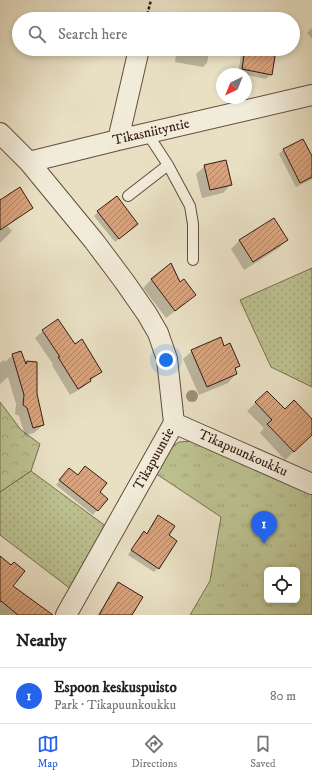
<!DOCTYPE html>
<meta charset="utf-8">
<style>
:root{--surface:#fff;--page:#f6f6f6;--text:#222;--muted:#767676;--line:#e0e0e0;--accent:#2563eb}
body{margin:0;font-family:"IM FELL DW Pica",serif;background:var(--page);color:var(--text)}
.controls{position:absolute;right:12px;bottom:12px;display:grid;overflow:hidden;border-radius:6px;box-shadow:0 2px 6px #0003}
.controls button{width:36px;height:36px;display:grid;place-items:center;padding:0;border:0;border-bottom:1px solid var(--line);background:var(--surface);color:var(--text);font:20px sans-serif}
.compass{position:absolute;left:216px;top:68px;width:36px;height:36px;border-radius:50%;background:var(--surface);box-shadow:0 2px 6px #0003;rotate:223deg}
.you{position:absolute;left:166px;top:360px;width:14px;height:14px;margin:-10px;border:3px solid #fff;border-radius:50%;background:#1a73e8;box-shadow:0 0 0 6px #1a73e833}
.badge{display:grid;place-items:center;width:26px;height:26px;border-radius:50%;background:var(--accent);color:#fff;font-size:13px;font-weight:700}
.pin{position:absolute;translate:-50% -33px;filter:drop-shadow(0 1px 2px #0008)}
.pin::after{content:'';position:absolute;top:21px;width:14px;height:12px;background:inherit;clip-path:polygon(0 0,100% 0,50% 100%)}
.list{margin:0;padding:0;list-style:none}
h2{display:flex;justify-content:space-between;align-items:center;height:52px;margin:0;padding:0 16px;font-size:17px}
h2 small{font-size:13px;font-weight:400;color:var(--muted)}
.list li{display:grid;grid-template-columns:26px 1fr auto;gap:12px;align-items:center;box-sizing:border-box;height:56px;padding:0 16px;border-top:1px solid var(--line)}
.list b{display:block;font-size:15px;white-space:nowrap}
.list p{margin:0;font-size:13px;white-space:nowrap;color:var(--muted)}
.list em{font-size:13px;font-style:normal;color:var(--muted)}
.icon{flex:none;width:22px;height:22px;fill:none;stroke:currentColor;stroke-width:2;stroke-linecap:round;stroke-linejoin:round}
.map{position:relative;flex:none;width:312px;height:615px;overflow:hidden}
.search{position:absolute;background:var(--surface);box-shadow:0 2px 6px #0003;left:12px;right:12px;top:12px;height:44px;display:flex;align-items:center;gap:10px;box-sizing:border-box;padding:0 14px;border-radius:22px;color:var(--muted);font-size:15px}
.sheet{height:108px;background:var(--surface)}
nav{display:flex;justify-content:space-around;align-items:center;box-sizing:border-box;height:56px;border-top:1px solid var(--line);background:var(--surface);font-size:11px;color:var(--muted)}
nav a{display:grid;justify-items:center;gap:2px}
nav .on{color:var(--accent)}
.map>svg:first-child{display:block}
</style>
<div class="map">
<svg width="312" height="615" viewBox="0 0 312 615">
<defs>
<pattern id="grass-dots" width="8" height="8" patternUnits="userSpaceOnUse"><rect width="8" height="8" fill="#bcc190"/><path d="M2 2h.1M6 6h.1" fill="none" stroke="#a2a57b" stroke-width="1.8" stroke-linecap="round"/></pattern>
<pattern id="forest-crowns" width="20" height="18" patternUnits="userSpaceOnUse"><rect width="20" height="18" fill="#bcc190"/><path d="M2 6a3 3 0 1 1 6 0M12 15a3 3 0 1 1 6 0" fill="none" stroke="#a2a57b"/></pattern>
<pattern id="park-tufts" width="24" height="20" patternUnits="userSpaceOnUse"><rect width="24" height="20" fill="#bcc190"/><path d="M3 7l-1-3M5 7V3M7 7l1-3M15 17l-1-3M17 17v-4M19 17l1-3" fill="none" stroke="#a2a57b"/></pattern>
<pattern id="building-hatch" width="6" height="6" patternUnits="userSpaceOnUse"><rect width="6" height="6" fill="#d8a47f"/><path d="M-1 1l2-2M0 6l6-6M5 7l2-2" fill="none" stroke="#b08567"/></pattern>
</defs>
<rect width="100%" height="100%" fill="#e9e0c4"/>
<filter id="stains"><feTurbulence type="fractalNoise" baseFrequency=".005" numOctaves="4"/><feColorMatrix values="0 0 0 0 .2 0 0 0 0 .09 0 0 0 0 .02 0 0 0 .5 -.17"/></filter>
<radialGradient id="worn" r=".72"><stop offset=".6" stop-color="#630" stop-opacity="0"/><stop offset="1" stop-color="#630" stop-opacity=".3"/></radialGradient>
<path fill="url(#grass-dots)" stroke="#796e51" d="M 312,268 L 312,387 L 271,367 L 240,300 Z
M 31,471 L 107,527 L 72,590 L 0,535 L 0,492 Z"/>
<path fill="url(#forest-crowns)" stroke="#796e51" d="M 0,402 L 21,430 L 40,444 L 31,471 L 0,492 Z"/>
<path fill="url(#park-tufts)" stroke="#796e51" fill-rule="evenodd" d="M 192,441 L 312,491 L 312,615 L 190,615 L 210,581 L 221,517 L 155,473 L 167,450 L 179,442 ZM 267,570 L 297,570 L 297,600 L 267,600 Z"/>
<path fill="#0003" d="M 42,16 L 53,19 L 39,19 Z
M 312,28 L 312,38 L 307,33 Z
M 177,49 L 210,49 L 207,63 L 203,67 L 175,62 Z
M 243,49 L 262,49 L 271,74 L 266,79 L 238,73 L 242,50 Z
M 303,140 L 310,154 L 312,155 L 312,179 L 296,187 L 279,154 L 283,150 Z
M 205,166 L 231,184 L 223,193 L 202,198 L 196,174 Z
M 32,208 L 27,212 L 7,226 L 12,231 L 0,243 L 0,214 Z
M 98,212 L 133,228 L 115,242 L 94,216 Z
M 274,219 L 287,240 L 279,248 L 244,270 L 231,249 L 239,241 Z
M 171,264 L 180,284 L 195,295 L 186,303 L 166,318 L 143,288 L 151,280 Z
M 43,331 L 74,345 L 101,371 L 82,388 L 70,395 L 52,365 L 53,364 L 35,338 Z
M 224,347 L 239,366 L 235,370 L 236,374 L 228,383 L 199,395 L 183,359 L 192,351 Z
M 13,355 L 25,364 L 27,362 L 43,425 L 34,433 L 25,435 L 19,416 L 15,414 L 16,404 L 8,377 L 0,384 L 0,363 L 4,360 L 5,362 Z
M 267,392 L 285,410 L 312,420 L 312,434 L 285,460 L 260,433 L 264,428 L 247,411 Z
M 85,467 L 99,492 L 97,510 L 93,515 L 56,485 L 65,474 L 77,476 Z
M 159,517 L 168,535 L 158,568 L 154,572 L 128,555 L 140,537 L 144,533 L 146,534 L 154,521 Z
M 0,562 L 12,586 L 40,615 L 0,615 Z
M 118,583 L 131,615 L 98,615 L 114,588 Z"/>
<path fill="url(#building-hatch)" stroke="#361c12" d="M 245,49 L 268,49 L 276,50 L 272,75 L 242,69 Z
M 303,139 L 312,156 L 312,177 L 300,183 L 283,149 Z
M 226,160 L 232,185 L 210,190 L 204,165 Z
M 20,187 L 33,208 L 0,230 L 0,200 Z
M 117,196 L 138,224 L 119,239 L 97,211 Z
M 274,218 L 288,240 L 253,262 L 239,240 Z
M 171,263 L 180,282 L 184,279 L 196,295 L 175,311 L 151,279 Z
M 58,319 L 75,344 L 82,339 L 102,372 L 90,379 L 91,381 L 78,389 L 58,357 L 60,357 L 42,330 Z
M 221,337 L 224,346 L 230,343 L 240,366 L 235,368 L 237,374 L 207,387 L 191,350 Z
M 21,351 L 26,364 L 27,361 L 37,362 L 37,394 L 44,425 L 33,428 L 27,408 L 23,405 L 24,395 L 12,354 Z
M 267,391 L 285,409 L 294,400 L 312,419 L 312,435 L 294,452 L 267,424 L 272,420 L 255,402 Z
M 85,466 L 107,483 L 100,492 L 108,499 L 98,511 L 59,480 L 69,468 L 78,475 Z
M 158,515 L 175,526 L 169,535 L 177,541 L 159,569 L 131,550 L 144,531 L 147,534 Z
M 0,556 L 11,565 L 14,562 L 25,571 L 13,586 L 53,615 L 18,615 L 1,601 L 0,602 Z
M 118,582 L 143,597 L 132,615 L 99,615 Z"/>
<g fill="none" stroke-linecap="round" stroke-linejoin="round">
<defs>
<path id="service" d="M 147,133 L 168,165 L 190,206 L 193,224 L 193,260
M 128,196 L 168,165"/>
<path id="minor" d="M 0,133 L 29,162 L 118,140 L 312,95
M 118,140 L 139,49
M 29,162 L 94,241 L 124,281 L 147,314 L 158,333 L 167,359 L 174,423 L 66,615
M 174,423 L 312,484"/>
</defs>
<use href="#service" stroke="#634d3e" stroke-width="12"/>
<use href="#minor" stroke="#634d3e" stroke-width="22"/>
<path stroke="#361c12" stroke-width="2.5" stroke-dasharray="3 2" stroke-linecap="butt" d="M 146,19 L 151,0"/>
<use href="#service" stroke="#f1ebd9" stroke-width="10"/>
<use href="#minor" stroke="#f1ebd9" stroke-width="20"/>
</g>
<circle fill="#9d9077" cx="192" cy="396" r="6"/>
<g text-anchor="middle" dominant-baseline="central" stroke-width="3.5" stroke-linejoin="round" paint-order="stroke">
<g font-size="14" fill="#361c12" stroke="#f1ebd9">
<text transform="translate(151 132) rotate(-13)">Tikasniityntie</text>
<text transform="translate(243 453) rotate(24)">Tikapuunkoukku</text>
<text transform="translate(154 459) rotate(-61)">Tikapuuntie</text>
</g>
</g>
<rect width="100%" height="100%" filter="url(#stains)"/>
<rect width="100%" height="100%" fill="url(#worn)"/>
</svg>
<div class="controls">
<button><svg class="icon" aria-label="locate" viewBox="0 0 24 24"><circle cx="12" cy="12" r="6"/><path d="M12 2v4M12 18v4M2 12h4M18 12h4"/></svg></button>
</div>
<svg class="compass" viewBox="-18 -18 36 36"><path d="M0-13l5 13h-10z" fill="#e53935"/><path d="M0 13l5-13h-10z" fill="#767676"/></svg>
<div class="you"></div>
<div class="pin badge" style="left:264px;top:544px">1</div>
<div class="search"><svg class="icon" aria-label="search" viewBox="0 0 24 24"><circle cx="10" cy="10" r="6"/><path d="M15 15l6 6"/></svg>Search here</div>
</div>
<section class="sheet">
<h2>Nearby<small></small></h2>
<ul class="list">
<li><span class="badge">1</span><div><b>Espoon keskuspuisto</b><p>Park · Tikapuunkoukku</p></div><em>80 m</em></li>
</ul>
</section>
<nav>
<a class="on"><svg class="icon" aria-label="map" viewBox="0 0 24 24"><path d="M3 6l6-2 6 2 6-2v14l-6 2-6-2-6 2zM9 4v14M15 6v14"/></svg>Map</a>
<a><svg class="icon" aria-label="directions" viewBox="0 0 24 24"><path d="M12 3l9 9-9 9-9-9zM9 14v-3h6M13 9l2 2-2 2"/></svg>Directions</a>
<a><svg class="icon" aria-label="saved" viewBox="0 0 24 24"><path d="M7 4h10v16l-5-4-5 4z"/></svg>Saved</a>
</nav>
